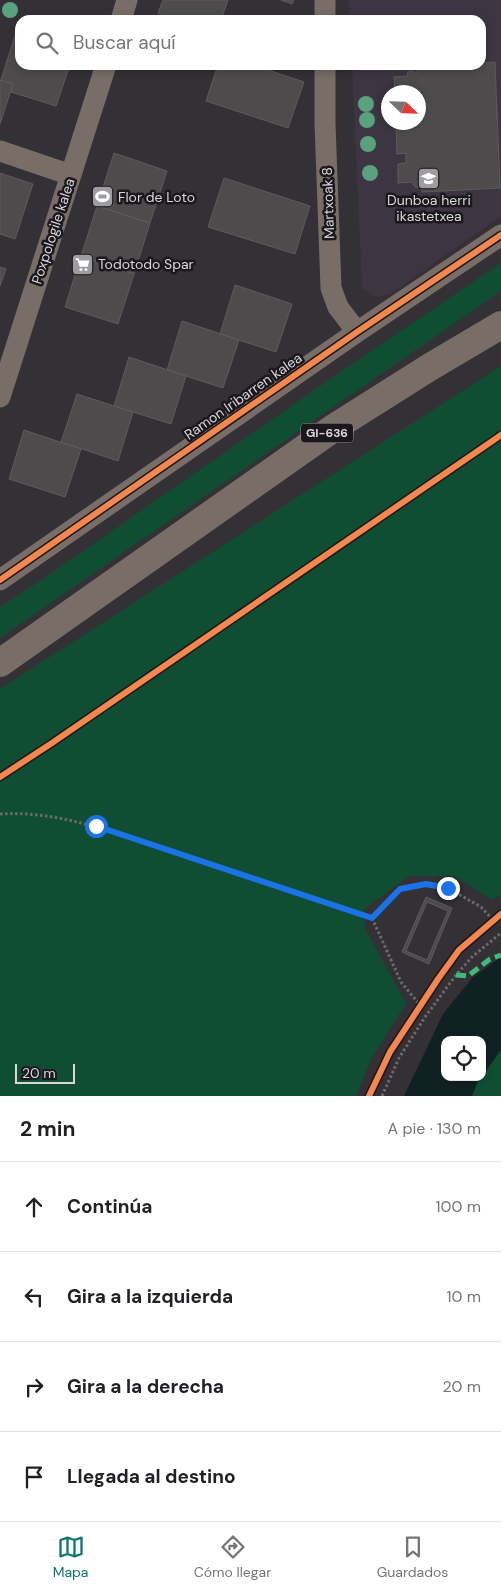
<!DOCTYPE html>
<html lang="es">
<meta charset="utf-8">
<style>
:root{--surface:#fff;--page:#f6f6f6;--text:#202124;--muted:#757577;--line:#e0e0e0;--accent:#0f766e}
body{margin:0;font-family:"DM Sans",sans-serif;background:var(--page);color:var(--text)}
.controls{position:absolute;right:15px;bottom:15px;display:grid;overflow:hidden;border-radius:10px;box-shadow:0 2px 8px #0003}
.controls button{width:45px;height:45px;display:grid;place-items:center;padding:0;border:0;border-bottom:1px solid var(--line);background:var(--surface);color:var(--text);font:25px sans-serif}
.compass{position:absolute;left:381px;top:85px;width:45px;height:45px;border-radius:50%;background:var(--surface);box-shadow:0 2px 8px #0003;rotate:113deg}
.scale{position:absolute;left:15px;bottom:12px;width:60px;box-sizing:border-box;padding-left:5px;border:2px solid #d9d6db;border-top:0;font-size:14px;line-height:18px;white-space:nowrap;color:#d9d6db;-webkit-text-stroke:4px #1a181c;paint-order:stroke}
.stop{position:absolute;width:15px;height:15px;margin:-11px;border:4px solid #1a73e8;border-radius:50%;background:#fff}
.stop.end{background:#1a73e8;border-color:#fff;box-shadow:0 1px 5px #0008}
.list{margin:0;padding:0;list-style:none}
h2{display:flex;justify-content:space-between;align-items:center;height:65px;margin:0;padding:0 20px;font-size:21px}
h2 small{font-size:16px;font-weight:400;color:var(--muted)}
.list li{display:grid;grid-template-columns:32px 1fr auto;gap:15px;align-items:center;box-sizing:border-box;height:90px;padding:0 20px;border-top:1px solid var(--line)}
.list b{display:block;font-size:19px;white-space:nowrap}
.list em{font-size:16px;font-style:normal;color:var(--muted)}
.icon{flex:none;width:28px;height:28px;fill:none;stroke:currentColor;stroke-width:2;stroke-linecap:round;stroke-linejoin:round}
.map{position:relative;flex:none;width:501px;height:1096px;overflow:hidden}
.search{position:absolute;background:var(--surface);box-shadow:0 2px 8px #0003;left:15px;right:15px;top:15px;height:55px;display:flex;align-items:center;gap:12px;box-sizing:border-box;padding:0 18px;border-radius:15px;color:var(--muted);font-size:19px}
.sheet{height:425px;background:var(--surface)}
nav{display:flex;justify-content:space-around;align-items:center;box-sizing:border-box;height:70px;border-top:1px solid var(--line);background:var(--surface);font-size:14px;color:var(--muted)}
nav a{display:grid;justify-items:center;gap:2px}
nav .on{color:var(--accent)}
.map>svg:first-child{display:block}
</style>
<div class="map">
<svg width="501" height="1096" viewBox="0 0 501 1096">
<rect width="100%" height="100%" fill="#333135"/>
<path fill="#3d3642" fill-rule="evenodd" d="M 349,0 L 501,0 L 501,216 L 390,294 L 375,297 L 362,287 L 352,65 L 481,65 L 481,20 L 350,20 ZM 388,92 L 418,92 L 418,122 L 388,122 Z"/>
<path fill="#104e34" d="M 501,263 L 501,291 L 0,638 L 0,607 L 40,581 L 349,366 Z
M 501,366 L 501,895 L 493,900 L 453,876 L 409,876 L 364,909 L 365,929 L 406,1003 L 371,1059 L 356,1096 L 0,1096 L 0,689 Z
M 501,1050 L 501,1096 L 472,1096 L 477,1083 Z"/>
<path fill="#102124" d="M 501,957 L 501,1050 L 482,1076 L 482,1040 L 445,1040 L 445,1077 L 481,1077 L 477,1083 L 472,1096 L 404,1096 L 443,1014 L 472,978 Z"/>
<path fill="#4d4b4c" stroke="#5d5b5b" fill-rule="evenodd" d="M 163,0 L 228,0 L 221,20 L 179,20 L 158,13 Z
M 281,0 L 294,0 L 292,4 Z
M 17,29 L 20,29 L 20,65 L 70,65 L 56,106 L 11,92 L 13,84 L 1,80 Z
M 495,62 L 500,188 L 422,192 L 422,185 L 421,187 L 415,187 L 412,182 L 398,183 L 398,164 L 406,163 L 406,153 L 397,154 L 396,122 L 418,122 L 418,92 L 395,92 L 394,77 L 408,76 L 407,73 L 411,70 L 417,73 L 417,66 L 481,65 L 481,63 Z
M 218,65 L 253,65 L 304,82 L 288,128 L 206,101 Z
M 0,80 L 13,84 L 0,124 Z
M 114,153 L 167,171 L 150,223 L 97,206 Z
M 0,173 L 33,184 L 15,239 L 0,234 Z
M 224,178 L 310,206 L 295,254 L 208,227 Z
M 97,206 L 150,223 L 134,274 L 81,256 Z
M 81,256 L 134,274 L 118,324 L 65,307 Z
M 0,267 L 6,269 L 0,286 Z
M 235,285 L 292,304 L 276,352 L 220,334 Z
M 182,321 L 239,340 L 223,388 L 167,370 Z
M 129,357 L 186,376 L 171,424 L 114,406 Z
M 77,394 L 133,412 L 118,461 L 61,442 Z
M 24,430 L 81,449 L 65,497 L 9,479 Z
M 426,897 L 452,908 L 429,964 L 402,952 ZM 427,902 L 448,911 L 427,960 L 406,951 Z"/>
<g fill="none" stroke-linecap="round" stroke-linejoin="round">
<path stroke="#6f6968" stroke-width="3" stroke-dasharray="2.5 2.5" stroke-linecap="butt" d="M 0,777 L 52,743 L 501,435
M 0,814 C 34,812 64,818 96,827 L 372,918 L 400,889 L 426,884 L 448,888 L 481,907 L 493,920
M 372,918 L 401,982 L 420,1005
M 382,1096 L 399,1058 L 425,1017 L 456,975 L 472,957 L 501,933"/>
<path stroke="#786d67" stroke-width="21" d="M 325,0 L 325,20
M 121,20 L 127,0
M 325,65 L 325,123 L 331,288 L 338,307 L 357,332
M 0,151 L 71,175
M 0,397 L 106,65
M 0,580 L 357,332 L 501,235"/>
<path stroke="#796d68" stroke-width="28" d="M 0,663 L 335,427 L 430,367 L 501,325"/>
<path stroke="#3abd76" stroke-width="5" stroke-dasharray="10 5" stroke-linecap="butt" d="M 456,975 L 468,976 L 490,959 L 501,955"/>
<defs>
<path id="cycleway" d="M 0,580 L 357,332 L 501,235
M 0,777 L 52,743 L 501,435
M 369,1096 L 390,1052 L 438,979 L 459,950 L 501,914"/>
</defs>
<use href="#cycleway" stroke="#1a181c" stroke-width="9"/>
<use href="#cycleway" stroke="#f5874c" stroke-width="6"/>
</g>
<g fill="#5aa17e">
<circle cx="10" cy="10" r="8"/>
<circle cx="366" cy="104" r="8"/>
<circle cx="367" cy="120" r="8"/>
<circle cx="368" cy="144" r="8"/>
<circle cx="370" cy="173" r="8"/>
</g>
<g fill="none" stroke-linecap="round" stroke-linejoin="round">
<path stroke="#1a73e8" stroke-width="6" d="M 96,826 L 372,918 L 400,889 L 426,884 L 448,888"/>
</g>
<defs>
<symbol id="school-square" viewBox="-11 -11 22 22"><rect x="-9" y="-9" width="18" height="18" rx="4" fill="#9f9ca1" stroke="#1a181c"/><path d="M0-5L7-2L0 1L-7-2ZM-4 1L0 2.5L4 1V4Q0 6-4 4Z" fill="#fff"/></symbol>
<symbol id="stadium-square" viewBox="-11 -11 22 22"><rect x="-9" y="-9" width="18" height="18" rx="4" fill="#9f9ca1" stroke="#1a181c"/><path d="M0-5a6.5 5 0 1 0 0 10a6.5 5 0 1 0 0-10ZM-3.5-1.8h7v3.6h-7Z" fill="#fff"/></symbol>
<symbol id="supermarket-square" viewBox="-11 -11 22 22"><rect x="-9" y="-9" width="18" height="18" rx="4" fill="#9f9ca1" stroke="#1a181c"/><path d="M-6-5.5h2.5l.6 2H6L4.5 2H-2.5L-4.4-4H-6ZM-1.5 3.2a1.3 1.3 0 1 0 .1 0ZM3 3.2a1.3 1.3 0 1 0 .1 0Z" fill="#fff"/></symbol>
</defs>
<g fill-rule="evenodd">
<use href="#school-square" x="416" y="166" width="25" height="25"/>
<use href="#stadium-square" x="90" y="184" width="25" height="25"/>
<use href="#supermarket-square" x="70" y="252" width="25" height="25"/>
</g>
<g text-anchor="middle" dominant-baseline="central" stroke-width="5" stroke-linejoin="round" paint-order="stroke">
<rect fill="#1a181c" stroke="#a09da2" stroke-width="1" x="301" y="423.5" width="52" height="19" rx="4"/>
<g font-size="12" font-weight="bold" fill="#d9d6db">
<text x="327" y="433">GI-636</text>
</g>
<g font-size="14" fill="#d9d6db" stroke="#1a181c" text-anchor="start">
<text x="118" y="197">Flor de Loto</text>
<text x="429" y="200" text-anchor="middle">Dunboa herri<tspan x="429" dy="16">ikastetxea</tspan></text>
<text x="98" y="264">Todotodo Spar</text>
</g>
<g font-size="14" fill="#d9d6db" stroke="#1a181c">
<text transform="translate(328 203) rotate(-92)">Martxoak 8</text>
<text transform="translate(53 231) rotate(-72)">Poxpologile kalea</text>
<text transform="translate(243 396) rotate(-35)">Ramon Iribarren kalea</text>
</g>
</g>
</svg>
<div class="controls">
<button><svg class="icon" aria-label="locate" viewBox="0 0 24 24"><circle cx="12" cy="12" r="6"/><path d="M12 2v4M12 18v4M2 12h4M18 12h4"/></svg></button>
</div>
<svg class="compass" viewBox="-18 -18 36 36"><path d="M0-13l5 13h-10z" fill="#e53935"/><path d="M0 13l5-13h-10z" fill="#757577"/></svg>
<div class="scale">20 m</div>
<div class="stop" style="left:96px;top:826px"></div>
<div class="stop end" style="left:448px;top:888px"></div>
<div class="search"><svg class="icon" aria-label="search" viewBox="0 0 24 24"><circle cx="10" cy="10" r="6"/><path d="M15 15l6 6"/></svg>Buscar aquí</div>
</div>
<section class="sheet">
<h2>2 min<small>A pie · 130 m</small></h2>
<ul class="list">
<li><svg class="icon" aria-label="ahead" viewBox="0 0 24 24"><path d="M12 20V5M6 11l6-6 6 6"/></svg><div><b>Continúa</b></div><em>100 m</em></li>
<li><svg class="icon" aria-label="left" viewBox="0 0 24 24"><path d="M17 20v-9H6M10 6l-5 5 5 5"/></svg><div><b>Gira a la izquierda</b></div><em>10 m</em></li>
<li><svg class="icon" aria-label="right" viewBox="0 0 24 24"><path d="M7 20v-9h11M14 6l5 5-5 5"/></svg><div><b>Gira a la derecha</b></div><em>20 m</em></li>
<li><svg class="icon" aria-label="arrive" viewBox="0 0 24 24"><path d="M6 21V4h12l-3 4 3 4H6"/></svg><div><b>Llegada al destino</b></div></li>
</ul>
</section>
<nav>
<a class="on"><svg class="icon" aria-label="map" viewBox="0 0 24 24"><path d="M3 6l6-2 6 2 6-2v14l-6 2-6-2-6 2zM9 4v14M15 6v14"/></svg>Mapa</a>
<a><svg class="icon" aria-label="directions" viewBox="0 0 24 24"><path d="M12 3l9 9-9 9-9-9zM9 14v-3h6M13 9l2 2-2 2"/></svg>Cómo llegar</a>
<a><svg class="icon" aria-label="saved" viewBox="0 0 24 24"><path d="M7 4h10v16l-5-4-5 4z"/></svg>Guardados</a>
</nav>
